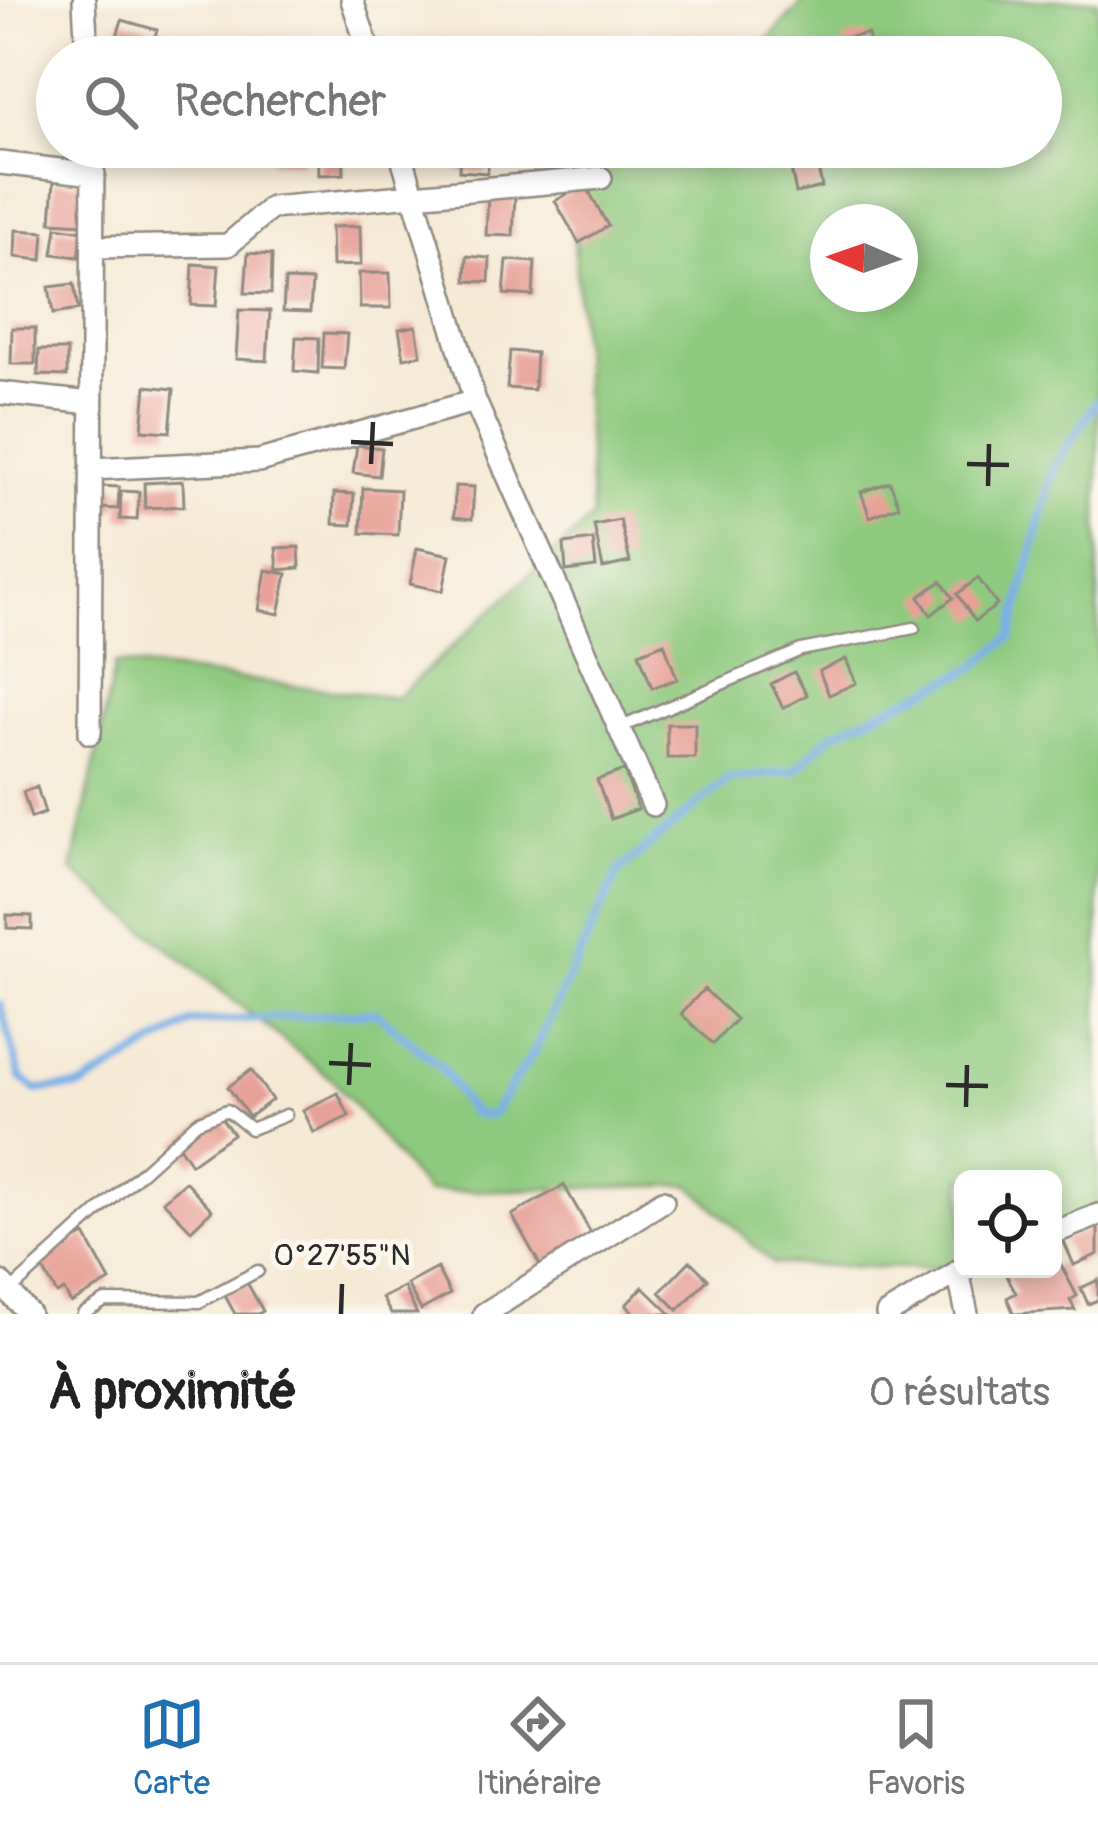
<!DOCTYPE html>
<html lang="fr">
<meta charset="utf-8">
<style>
:root{--surface:#fff;--page:#f6f6f6;--text:#222;--muted:#767676;--line:#e0e0e0;--accent:#1f6fb2}
body{margin:0;font-family:Pangolin,sans-serif;background:var(--page);color:var(--text)}
.controls{position:absolute;right:36px;bottom:36px;display:grid;overflow:hidden;border-radius:18px;box-shadow:0 6px 18px #0003}
.controls button{width:108px;height:108px;display:grid;place-items:center;padding:0;border:0;border-bottom:3px solid var(--line);background:var(--surface);color:var(--text);font:60px sans-serif}
.compass{position:absolute;left:810px;top:204px;width:108px;height:108px;border-radius:50%;background:var(--surface);box-shadow:0 6px 18px #0003;rotate:272deg}
.list{margin:0;padding:0;list-style:none}
h2{display:flex;justify-content:space-between;align-items:center;height:156px;margin:0;padding:0 48px;font-size:51px}
h2 small{font-size:39px;font-weight:400;color:var(--muted)}
.icon{flex:none;width:66px;height:66px;fill:none;stroke:currentColor;stroke-width:2;stroke-linecap:round;stroke-linejoin:round}
.map{position:relative;flex:none;width:1098px;height:1314px;overflow:hidden}
.search{position:absolute;background:var(--surface);box-shadow:0 6px 18px #0003;left:36px;right:36px;top:36px;height:132px;display:flex;align-items:center;gap:30px;box-sizing:border-box;padding:0 42px;border-radius:66px;color:var(--muted);font-size:45px}
.sheet{height:348px;background:var(--surface)}
nav{display:flex;justify-content:space-around;align-items:center;box-sizing:border-box;height:168px;border-top:3px solid var(--line);background:var(--surface);font-size:33px;color:var(--muted)}
nav a{display:grid;justify-items:center;gap:6px}
nav .on{color:var(--accent)}
.map>svg:first-child{display:block}
</style>
<div class="map">
<svg width="1098" height="1314" viewBox="0 0 1098 1314">
<rect width="100%" height="100%" fill="#fbf7ec"/>
<filter id="ink" filterUnits="userSpaceOnUse"><feTurbulence type="fractalNoise" baseFrequency=".00833" numOctaves="2"/><feDisplacementMap in="SourceGraphic" scale="24" xChannelSelector="R" yChannelSelector="G"/><feConvolveMatrix kernelMatrix="1 2 1 2 8 2 1 2 1" color-interpolation-filters="sRGB"/></filter>
<filter id="wash" filterUnits="userSpaceOnUse"><feTurbulence type="fractalNoise" baseFrequency=".004" numOctaves="4" result="noise"/><feDisplacementMap in="SourceGraphic" scale="48" xChannelSelector="R" yChannelSelector="G"/><feGaussianBlur stdDeviation="2.7" result="paint"/><feColorMatrix in="noise" values="0 0 0 0 0 0 0 0 0 0 0 0 0 0 0 0 0 1.4 0 .05"/><feComposite in="paint" operator="in"/></filter>
<g filter="url(#wash)">
<rect width="100%" height="100%" fill="#f6ead5"/>
<path fill="#8dc97e" stroke="#5c7a54" stroke-width="3" fill-rule="evenodd" d="M 805,0 L 1098,0 L 1098,1207 L 1053,1225 L 1053,1179 L 963,1179 L 963,1263 L 948,1269 L 773,1264 L 691,1185 L 426,1192 L 333,1080 L 72,871 L 115,664 L 396,698 L 592,518 L 570,174 L 617,147 L 1041,147 L 1041,57 L 752,57 ZM 828,222 L 900,222 L 900,294 L 828,294 Z"/>
<g fill="none" stroke-linecap="round" stroke-linejoin="round">
<path stroke="#79aee7" stroke-width="8" d="M 0,1004 L 21,1078 L 36,1090 L 82,1087 L 192,1022 L 376,1012 L 442,1068 L 471,1113 L 491,1116 L 534,1052 L 619,871 L 728,779 L 794,771 L 832,734 L 972,669 L 1012,636 L 1053,469 L 1098,400"/>
</g>
<g id="blocks">
<path fill="#e7a197" d="M 122,20 L 157,30 L 149,55 L 114,45 Z
M 868,34 L 872,57 L 846,57 L 843,38 Z
M 270,147 L 302,147 L 301,163 L 270,161 Z
M 318,147 L 343,147 L 344,174 L 319,175 Z
M 460,147 L 489,147 L 487,173 L 459,171 Z
M 814,150 L 822,187 L 796,193 L 788,155 Z
M 54,181 L 86,183 L 84,224 L 51,222 Z
M 585,184 L 608,226 L 579,243 L 555,201 Z
M 488,195 L 515,196 L 513,236 L 486,235 Z
M 360,226 L 361,265 L 332,266 L 331,227 Z
M 57,227 L 83,231 L 79,257 L 53,254 Z
M 16,230 L 44,232 L 42,260 L 15,257 Z
M 248,253 L 272,255 L 271,294 L 245,293 Z
M 467,256 L 490,258 L 489,282 L 466,281 Z
M 507,260 L 535,262 L 533,296 L 504,294 Z
M 193,264 L 219,266 L 216,306 L 191,305 Z
M 359,273 L 390,273 L 391,308 L 360,308 Z
M 285,280 L 312,281 L 310,312 L 283,311 Z
M 74,284 L 78,310 L 53,314 L 49,287 Z
M 239,310 L 270,311 L 267,361 L 236,359 Z
M 416,326 L 421,355 L 404,358 L 399,329 Z
M 12,328 L 35,328 L 35,364 L 11,364 Z
M 324,333 L 347,334 L 344,369 L 322,368 Z
M 296,337 L 319,338 L 318,373 L 294,371 Z
M 39,350 L 67,350 L 67,376 L 38,375 Z
M 510,351 L 536,353 L 534,390 L 507,388 Z
M 146,386 L 174,389 L 170,432 L 142,430 Z
M 357,445 L 382,448 L 379,476 L 353,473 Z
M 183,481 L 184,506 L 145,508 L 144,483 Z
M 890,482 L 899,506 L 870,517 L 861,492 Z
M 99,486 L 119,487 L 118,509 L 99,508 Z
M 455,486 L 474,487 L 472,519 L 454,517 Z
M 363,488 L 400,490 L 398,535 L 361,533 Z
M 121,491 L 139,492 L 137,520 L 120,519 Z
M 334,493 L 354,494 L 352,525 L 333,524 Z
M 620,520 L 630,562 L 603,568 L 594,525 Z
M 593,540 L 596,567 L 566,571 L 564,544 Z
M 299,547 L 300,568 L 278,570 L 276,548 Z
M 417,548 L 450,555 L 443,591 L 410,584 Z
M 266,570 L 287,574 L 279,614 L 259,610 Z
M 978,578 L 997,605 L 975,621 L 957,594 Z
M 941,581 L 953,598 L 931,615 L 919,597 Z
M 664,643 L 677,679 L 652,688 L 639,653 Z
M 846,659 L 856,683 L 829,695 L 819,671 Z
M 794,672 L 807,695 L 783,708 L 771,684 Z
M 667,724 L 695,724 L 695,758 L 667,758 Z
M 624,770 L 638,809 L 611,819 L 597,780 Z
M 37,787 L 45,813 L 31,818 L 23,792 Z
M 7,915 L 32,916 L 32,929 L 7,928 Z
M 704,989 L 736,1019 L 713,1044 L 681,1014 Z
M 251,1070 L 272,1100 L 249,1117 L 228,1087 Z
M 338,1093 L 349,1116 L 314,1133 L 303,1110 Z
M 218,1113 L 233,1134 L 191,1164 L 177,1143 Z
M 185,1181 L 212,1210 L 191,1230 L 163,1201 Z
M 564,1185 L 593,1237 L 541,1267 L 512,1215 Z
M 1098,1224 L 1098,1254 L 1074,1265 L 1063,1240 Z
M 85,1235 L 110,1281 L 71,1303 L 64,1290 L 57,1294 L 42,1267 L 46,1256 Z
M 690,1261 L 708,1279 L 678,1310 L 660,1292 Z
M 1059,1261 L 1077,1296 L 1070,1300 L 1075,1310 L 1014,1314 L 1007,1298 L 1016,1293 L 1006,1274 L 1053,1269 Z
M 437,1268 L 450,1294 L 421,1310 L 407,1284 Z
M 245,1279 L 263,1311 L 258,1314 L 235,1314 L 223,1292 Z
M 1098,1280 L 1098,1300 L 1088,1304 L 1081,1288 Z
M 404,1287 L 417,1314 L 391,1314 L 382,1298 Z
M 643,1287 L 671,1314 L 635,1314 L 626,1305 Z"/>
</g>
</g>
<g filter="url(#ink)">
<use href="#blocks" fill-opacity="0" stroke="#908a80" stroke-width="3"/>
<g fill="none" stroke-linecap="round" stroke-linejoin="round">
<defs>
<path id="service" d="M 619,728 L 801,650 L 914,628
M 9,1292 L 197,1122 L 227,1110 L 251,1129 L 286,1115
M 83,1314 L 105,1301 L 199,1302 L 258,1271"/>
<path id="minor" d="M 84,0 L 87,57
M 352,0 L 371,57
M 399,147 L 475,401 L 653,805
M 0,163 L 94,174
M 93,247 L 228,245 L 271,208 L 601,178
M 0,393 L 91,403
M 91,469 L 259,461 L 475,401
M 90,733 L 93,147
M 1053,1233 L 1098,1215
M 958,1271 L 967,1314
M 0,1282 L 29,1314
M 484,1314 L 663,1201
M 887,1314 L 963,1269"/>
</defs>
<use href="#service" stroke="#908a80" stroke-width="15"/>
<use href="#minor" stroke="#908a80" stroke-width="26"/>
<use href="#service" stroke="#fff" stroke-width="10"/>
<use href="#minor" stroke="#fff" stroke-width="21"/>
</g>
</g>
<path fill="none" stroke="#2b2b2b" stroke-width="4.5" d="M 351,442 L 393,444M 371,464 L 373,422M 967,464 L 1009,465M 988,486 L 989,444M 329,1063 L 371,1065M 349,1085 L 351,1043M 946,1085 L 988,1086M 966,1107 L 967,1065M 341,1314 L 342,1284"/>
<g font-size="30" text-anchor="middle" fill="#2b2b2b" stroke="#fbf7ec" stroke-width="10" stroke-linejoin="round" paint-order="stroke">
<text x="342" y="1265">0°27'55"N</text>
</g>
</svg>
<div class="controls">
<button><svg class="icon" aria-label="locate" viewBox="0 0 24 24"><circle cx="12" cy="12" r="6"/><path d="M12 2v4M12 18v4M2 12h4M18 12h4"/></svg></button>
</div>
<svg class="compass" viewBox="-18 -18 36 36"><path d="M0-13l5 13h-10z" fill="#e53935"/><path d="M0 13l5-13h-10z" fill="#767676"/></svg>
<div class="search"><svg class="icon" aria-label="search" viewBox="0 0 24 24"><circle cx="10" cy="10" r="6"/><path d="M15 15l6 6"/></svg>Rechercher</div>
</div>
<section class="sheet">
<h2>À proximité<small>0 résultats</small></h2>
<ul class="list">
</ul>
</section>
<nav>
<a class="on"><svg class="icon" aria-label="map" viewBox="0 0 24 24"><path d="M3 6l6-2 6 2 6-2v14l-6 2-6-2-6 2zM9 4v14M15 6v14"/></svg>Carte</a>
<a><svg class="icon" aria-label="directions" viewBox="0 0 24 24"><path d="M12 3l9 9-9 9-9-9zM9 14v-3h6M13 9l2 2-2 2"/></svg>Itinéraire</a>
<a><svg class="icon" aria-label="saved" viewBox="0 0 24 24"><path d="M7 4h10v16l-5-4-5 4z"/></svg>Favoris</a>
</nav>
